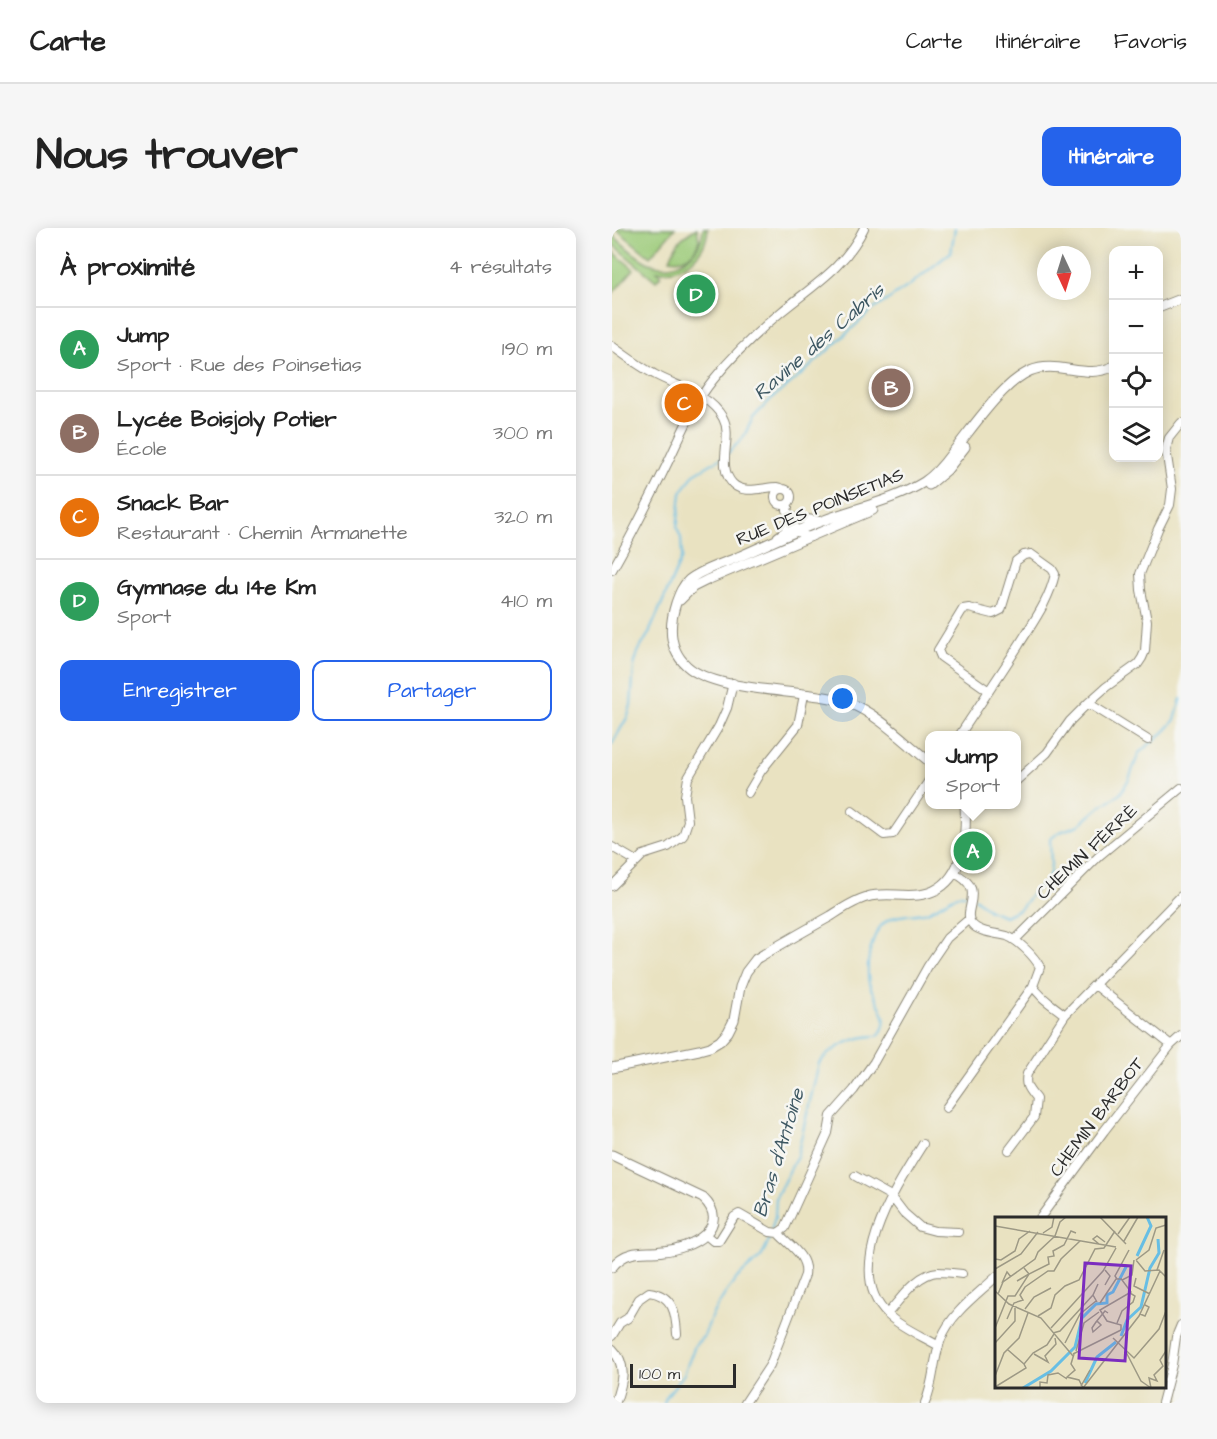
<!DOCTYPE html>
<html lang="fr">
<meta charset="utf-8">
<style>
:root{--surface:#fff;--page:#f6f6f6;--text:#222;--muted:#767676;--line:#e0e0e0;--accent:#2563eb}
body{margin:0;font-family:"Architects Daughter",sans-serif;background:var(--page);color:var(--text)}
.controls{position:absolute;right:18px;top:18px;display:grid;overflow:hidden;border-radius:12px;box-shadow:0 3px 15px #0003}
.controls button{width:54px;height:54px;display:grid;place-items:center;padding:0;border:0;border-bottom:2px solid var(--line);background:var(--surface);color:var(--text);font:30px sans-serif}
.compass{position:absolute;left:425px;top:18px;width:54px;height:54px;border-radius:50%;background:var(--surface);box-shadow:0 3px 15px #0003;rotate:176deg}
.scale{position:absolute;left:18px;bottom:15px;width:106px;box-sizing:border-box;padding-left:6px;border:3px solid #2b2b2b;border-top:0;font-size:16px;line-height:21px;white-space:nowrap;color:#2b2b2b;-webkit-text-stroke:4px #f6f6f2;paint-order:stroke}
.you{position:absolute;left:231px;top:471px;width:21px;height:21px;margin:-15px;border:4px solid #fff;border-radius:50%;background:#1a73e8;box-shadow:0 0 0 9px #1a73e833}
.badge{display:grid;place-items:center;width:39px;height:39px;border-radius:50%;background:var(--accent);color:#fff;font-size:20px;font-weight:700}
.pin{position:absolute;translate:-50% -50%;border:3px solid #fff;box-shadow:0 2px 6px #0006}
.popup{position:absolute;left:313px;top:503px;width:96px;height:78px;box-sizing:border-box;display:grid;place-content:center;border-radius:12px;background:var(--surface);filter:drop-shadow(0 2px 4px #0005);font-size:20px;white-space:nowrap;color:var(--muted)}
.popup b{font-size:22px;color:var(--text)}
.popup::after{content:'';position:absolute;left:50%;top:100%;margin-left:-12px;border:12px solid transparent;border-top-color:var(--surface)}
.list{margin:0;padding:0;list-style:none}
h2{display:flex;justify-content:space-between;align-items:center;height:78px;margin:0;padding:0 24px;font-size:26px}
h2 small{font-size:20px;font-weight:400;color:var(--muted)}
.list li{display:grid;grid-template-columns:39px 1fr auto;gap:18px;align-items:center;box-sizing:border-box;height:84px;padding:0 24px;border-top:2px solid var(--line)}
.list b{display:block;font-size:22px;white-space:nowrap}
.list p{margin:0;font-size:20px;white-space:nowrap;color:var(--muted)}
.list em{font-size:20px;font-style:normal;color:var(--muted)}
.actions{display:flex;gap:12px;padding:18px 24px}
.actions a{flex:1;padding:14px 0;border:2px solid var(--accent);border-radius:12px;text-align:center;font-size:21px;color:var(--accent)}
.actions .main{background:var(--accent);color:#fff}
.icon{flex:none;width:33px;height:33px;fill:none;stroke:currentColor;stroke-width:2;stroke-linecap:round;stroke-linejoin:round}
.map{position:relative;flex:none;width:569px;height:1175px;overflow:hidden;border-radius:12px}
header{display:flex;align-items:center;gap:36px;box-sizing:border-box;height:84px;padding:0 30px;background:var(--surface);border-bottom:2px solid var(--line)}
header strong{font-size:28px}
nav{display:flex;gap:33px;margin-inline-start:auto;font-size:21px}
.intro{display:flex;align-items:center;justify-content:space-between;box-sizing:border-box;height:144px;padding:0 36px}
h1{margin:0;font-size:42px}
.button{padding:15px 27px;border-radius:12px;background:var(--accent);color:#fff;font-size:21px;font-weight:700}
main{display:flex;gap:36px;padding:0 36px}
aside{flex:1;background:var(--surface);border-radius:12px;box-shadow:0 3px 15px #0003}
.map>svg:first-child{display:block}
</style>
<header>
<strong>Carte</strong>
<nav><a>Carte</a><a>Itinéraire</a><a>Favoris</a></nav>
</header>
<div class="intro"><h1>Nous trouver</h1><a class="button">Itinéraire</a></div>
<main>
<aside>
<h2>À proximité<small>4 résultats</small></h2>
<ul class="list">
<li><span class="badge" style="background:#2e9e5b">A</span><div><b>Jump</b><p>Sport · Rue des Poinsetias</p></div><em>190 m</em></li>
<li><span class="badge" style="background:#8d6e63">B</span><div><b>Lycée Boisjoly Potier</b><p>École</p></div><em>300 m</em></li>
<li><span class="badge" style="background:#e8710a">C</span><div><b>Snack Bar</b><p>Restaurant · Chemin Armanette</p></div><em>320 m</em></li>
<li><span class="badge" style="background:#2e9e5b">D</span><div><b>Gymnase du 14e Km</b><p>Sport</p></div><em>410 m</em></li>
</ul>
<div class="actions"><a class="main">Enregistrer</a><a>Partager</a></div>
</aside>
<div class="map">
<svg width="569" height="1175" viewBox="0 0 569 1175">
<rect width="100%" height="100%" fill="#f6f6f2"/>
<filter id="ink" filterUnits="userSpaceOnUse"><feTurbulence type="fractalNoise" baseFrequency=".0167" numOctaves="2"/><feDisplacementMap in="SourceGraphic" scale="12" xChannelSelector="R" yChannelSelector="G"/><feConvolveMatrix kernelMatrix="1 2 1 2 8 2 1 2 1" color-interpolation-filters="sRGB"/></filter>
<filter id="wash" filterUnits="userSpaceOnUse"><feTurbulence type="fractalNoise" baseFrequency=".008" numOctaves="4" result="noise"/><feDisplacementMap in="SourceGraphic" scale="24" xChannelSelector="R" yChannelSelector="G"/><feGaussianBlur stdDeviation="1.35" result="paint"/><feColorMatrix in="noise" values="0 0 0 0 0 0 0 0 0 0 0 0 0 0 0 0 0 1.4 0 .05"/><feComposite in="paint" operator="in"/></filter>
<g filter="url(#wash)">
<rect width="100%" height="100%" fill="#e9e2c1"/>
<path fill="#9bca78" stroke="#637a52" stroke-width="1.5" d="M 3,0 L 63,0 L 38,29 Z
M 85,0 L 87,12 C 83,26 73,34 58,31 C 65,13 68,10 85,0 Z
M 91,0 L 96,0 C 94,28 72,45 45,43 L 49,47 L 44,53 L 0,16 L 0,6 C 11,16 23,29 37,35 C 63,46 89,27 91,0 Z
M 0,23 L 22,41 L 1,65 L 0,64 Z"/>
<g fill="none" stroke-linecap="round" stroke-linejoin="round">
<path stroke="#67bee4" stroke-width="2" d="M 115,226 L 131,210 L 141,190 L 159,171 L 190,146 L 259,83 L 298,57 L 339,24 L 343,0
M 0,516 L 16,488 L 19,477 L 22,438 L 26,424 L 37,405 L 70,329 L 69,310 L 65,300 L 69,265 L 82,246 L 111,229
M 363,670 L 377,682 L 393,688 L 409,680 L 422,663 L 434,654 L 438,645 L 439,636 L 438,611 L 448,604 L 467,597 L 489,578 L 508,566 L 517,551 L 527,525 L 552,504 L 563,492 L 569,471
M 52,1175 L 54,1169 L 72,1146 L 83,1117 L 92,1108 L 100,1087 L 113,1066 L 125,1050 L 149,1029 L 156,1015 L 163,989 L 164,969 L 185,928 L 207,835 C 220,819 245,807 266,808 C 282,791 264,775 258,758 C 255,751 256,742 256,735 C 257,723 262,704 271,696 C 281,685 302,688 315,684 C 325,680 340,668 349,666 C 352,666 355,667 358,668"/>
</g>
</g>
<g filter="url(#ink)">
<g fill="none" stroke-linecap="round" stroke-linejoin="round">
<defs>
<path id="minor" d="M 0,118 C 14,128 27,138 42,146 C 65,159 97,165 111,190 C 122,210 103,237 121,256 C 133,267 151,259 165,259 L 169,260
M163 269a8 8 0 1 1 16 0a8 8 0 1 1-16 0Z
M 176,279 L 175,282 C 182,296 181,306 198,309
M 0,342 C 21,306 39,269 57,232 C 70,205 82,175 101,152 C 121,127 145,104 169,84 C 202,57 233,39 252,0
M 476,475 L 536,512
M 347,508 C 367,478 387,448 407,417 C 421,394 437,373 443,346 L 440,341 L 419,326 L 412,327 L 404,333 L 389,382 L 381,386 L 357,380 L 351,381 L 326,422 L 329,429 L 377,463
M 404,553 L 435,525 L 458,493 L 476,475 L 494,459 L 526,436 L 530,430 L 533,423 L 535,393 L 529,362 L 528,346 L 546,301 L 558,277 L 560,261 L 554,221 L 557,210 L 569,195
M 136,565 L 149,543 L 186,497 L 192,467
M 240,583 L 272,607 L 281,606 L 318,551
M 0,619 L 24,633
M 342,645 C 377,661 348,682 360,696 C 367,705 384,705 395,708 C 407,713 422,728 428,739 L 421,758 C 428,770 442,778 453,787 L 415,846 C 412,858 417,862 424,871 L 422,889 L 397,922
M 0,658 L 31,627 L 56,619 L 71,608 L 76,593 L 73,568 L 76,550 L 107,498 L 115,480 L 121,455
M 403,712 L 487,628 L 569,560
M 483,757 L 559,817
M 453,787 L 569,668
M 334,880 L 421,758
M 311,916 C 284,959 229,1042 276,1087 C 290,1100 310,1108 327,1118
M 243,948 L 279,968 L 292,985 L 308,999 L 323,1003 L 346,1004
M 428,990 L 492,903 L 559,817 L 569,808
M 94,1007 L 101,1013 L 107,1013 L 122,989 L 127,986 L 158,1004 L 166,1005 L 173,1000 L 216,905 L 219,888 L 242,862 L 262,834 L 316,738 L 335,710 L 357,691
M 275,1086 C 288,1072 305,1045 326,1044 C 334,1044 342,1045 350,1046
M 0,1108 L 8,1095 L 16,1090 L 27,1071 L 37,1064 C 61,1067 64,1085 65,1106
M 133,1175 L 158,1137 L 193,1047 C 196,1028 177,1017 166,1005
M 313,1175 C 322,1155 321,1132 329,1111 C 339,1085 365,1067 385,1048
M 550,1175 L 560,1137 L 564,1109 L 569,1097"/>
<path id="major" d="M 546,80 L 569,71
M 317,257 L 335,242 L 353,219
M 185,290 L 205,293
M 166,309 L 174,303 L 180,292
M 68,372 L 81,359 L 95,352 L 261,282
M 318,534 C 294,515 266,486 237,475 C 196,460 106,466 75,438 C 56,421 57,397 64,375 C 67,367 70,358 77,352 C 90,341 111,336 126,329 C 154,317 182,303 210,293 C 243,280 281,273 312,254 C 323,247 332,236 340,225 C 360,201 389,156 418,143 C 446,131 474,153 502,138
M 0,840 L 87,822 L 98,819 L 108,813 L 116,804 L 122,792 L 128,759 L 134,744 L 144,731 C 169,716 194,702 219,688 C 230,681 243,672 255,669 C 272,664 289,669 306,667 C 351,662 355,612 353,576
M 0,927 L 91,970 C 121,999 79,1021 51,1023 C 40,1025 30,1023 19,1026 C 11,1028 5,1033 0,1039
M 0,1121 C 16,1137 10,1155 3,1175"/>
</defs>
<use href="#minor" stroke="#8a8676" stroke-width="10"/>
<use href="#major" stroke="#8a8676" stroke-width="11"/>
<use href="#minor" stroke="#fff" stroke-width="8"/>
<use href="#major" stroke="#fff" stroke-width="9"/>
</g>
</g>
<g text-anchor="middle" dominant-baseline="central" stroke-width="5" stroke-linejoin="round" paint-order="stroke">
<g font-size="18" fill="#2b2b2b" stroke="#f6f6f2">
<text transform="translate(208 279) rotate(-22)">RUE DES POINSETIAS</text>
<text transform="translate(475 624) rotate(-43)">CHEMIN FÈRRÈ</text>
<text transform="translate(485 889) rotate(-53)">CHEMIN BARBOT</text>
</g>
<g font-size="20" font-style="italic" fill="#3d5762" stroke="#f6f6f2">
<text transform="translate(207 114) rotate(-41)">Ravine des Cabris</text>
<text transform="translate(167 925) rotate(-73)">Bras d'Antoine</text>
</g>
</g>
<g transform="translate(383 989)">
<rect width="171" height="171" fill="#e9e2c1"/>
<path fill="none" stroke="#67bee4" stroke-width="3" d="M 142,39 L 156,9 L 152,0M 126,119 L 132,103 L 146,90 L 155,51 L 164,36 L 163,22M 90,166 L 102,140 L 121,125M 28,171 L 56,154 L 80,130 L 87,101 L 101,87 L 112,86 L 112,78 L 118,75 L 132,48"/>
<path fill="none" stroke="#9d9985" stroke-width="1.5" d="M 105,0 L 131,27M 0,9 L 121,30M 48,16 L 57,10 L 59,0M 123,17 L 135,0M 60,19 L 65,5 L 71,0M 129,24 L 143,0M 104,27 L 98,22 L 102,19 L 110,25M 0,42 L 6,43 L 20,34 L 24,22 L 35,14M 141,43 L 150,54 L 164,53 L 171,60M 141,43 L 154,33 L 161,11 L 171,8M 0,52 L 26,37 L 43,15M 162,53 L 169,33M 141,61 L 139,69 L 155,77M 122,62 L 120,59 L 134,33M 22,64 L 34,57 L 29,51M 7,66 L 12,55 L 16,60M 110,68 L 115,59 L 110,53M 0,74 L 14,87 L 46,101 L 78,139M 3,77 L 8,65 L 40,42 L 43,35 L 60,19M 102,85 L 98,78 L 103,67M 105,86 L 121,62 L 127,62M 30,92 L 39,80 L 56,71M 145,97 L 150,99 L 154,90 L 150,88M 43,99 L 56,91 L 60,78 L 70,69 L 84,63 L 100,32 L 109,31 L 120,14M 12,102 L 19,86 L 28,83 L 25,78 L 30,70 L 53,54 L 59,54 L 66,42 L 85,24M 102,104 L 106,108 L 98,115 L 97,111 L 101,105 L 110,94 L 113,96M 122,106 L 127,94 L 138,85 L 140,79 L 135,76M 0,111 L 13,79 L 20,79 L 34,57 L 54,47 L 53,40 L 59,39 L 58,34 L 69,28 L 76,14 L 81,16M 56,111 L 108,54 L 121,31M 126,113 L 126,108 L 112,104 L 105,93 L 136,75 L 127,63 L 137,58 L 139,43M 58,116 L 65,114 L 98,78M 118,121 L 139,141 L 164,112 L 171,94M 0,126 L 20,104 L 20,89M 70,126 L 85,97 L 101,84M 13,133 L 29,147M 81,134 L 89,106 L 104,95M 131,135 L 146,164 L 156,171M 39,137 L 53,145 L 50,139 L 61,127 L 60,121M 78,137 L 126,113M 79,137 L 76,147 L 80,153 L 72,160 L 84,163 L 88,171M 0,159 L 9,136 L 24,121 L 33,96M 86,169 L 95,153M 0,170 L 31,151 L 29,147 L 38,136 L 52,128 L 59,117M 45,171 L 45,165 L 52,166 L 53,158 L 63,156 L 72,162M 88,171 L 144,99 L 165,54M 156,171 L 154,161 L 162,164 L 159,158 L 168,149 L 165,143 L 171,134"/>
<path fill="#7b2cbf" fill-opacity="0.15" stroke="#7b2cbf" stroke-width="3" d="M 90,46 L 136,49 L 130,144 L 84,141 Z"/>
<rect width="171" height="171" fill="none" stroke="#2b2b2b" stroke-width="3"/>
</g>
</svg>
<div class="controls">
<button>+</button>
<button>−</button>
<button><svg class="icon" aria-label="locate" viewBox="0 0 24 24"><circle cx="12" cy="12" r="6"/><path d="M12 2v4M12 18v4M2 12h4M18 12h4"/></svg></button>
<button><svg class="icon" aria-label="layers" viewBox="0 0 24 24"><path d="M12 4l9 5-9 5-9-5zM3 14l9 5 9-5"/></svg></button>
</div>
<svg class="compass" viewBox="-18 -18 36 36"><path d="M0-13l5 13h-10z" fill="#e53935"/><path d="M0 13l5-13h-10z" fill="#767676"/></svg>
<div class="scale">100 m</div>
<div class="you"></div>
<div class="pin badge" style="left:361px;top:623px;background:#2e9e5b">A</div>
<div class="popup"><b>Jump</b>Sport</div>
<div class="pin badge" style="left:279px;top:160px;background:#8d6e63">B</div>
<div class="pin badge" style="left:72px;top:175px;background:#e8710a">C</div>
<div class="pin badge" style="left:84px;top:66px;background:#2e9e5b">D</div>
</div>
</main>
